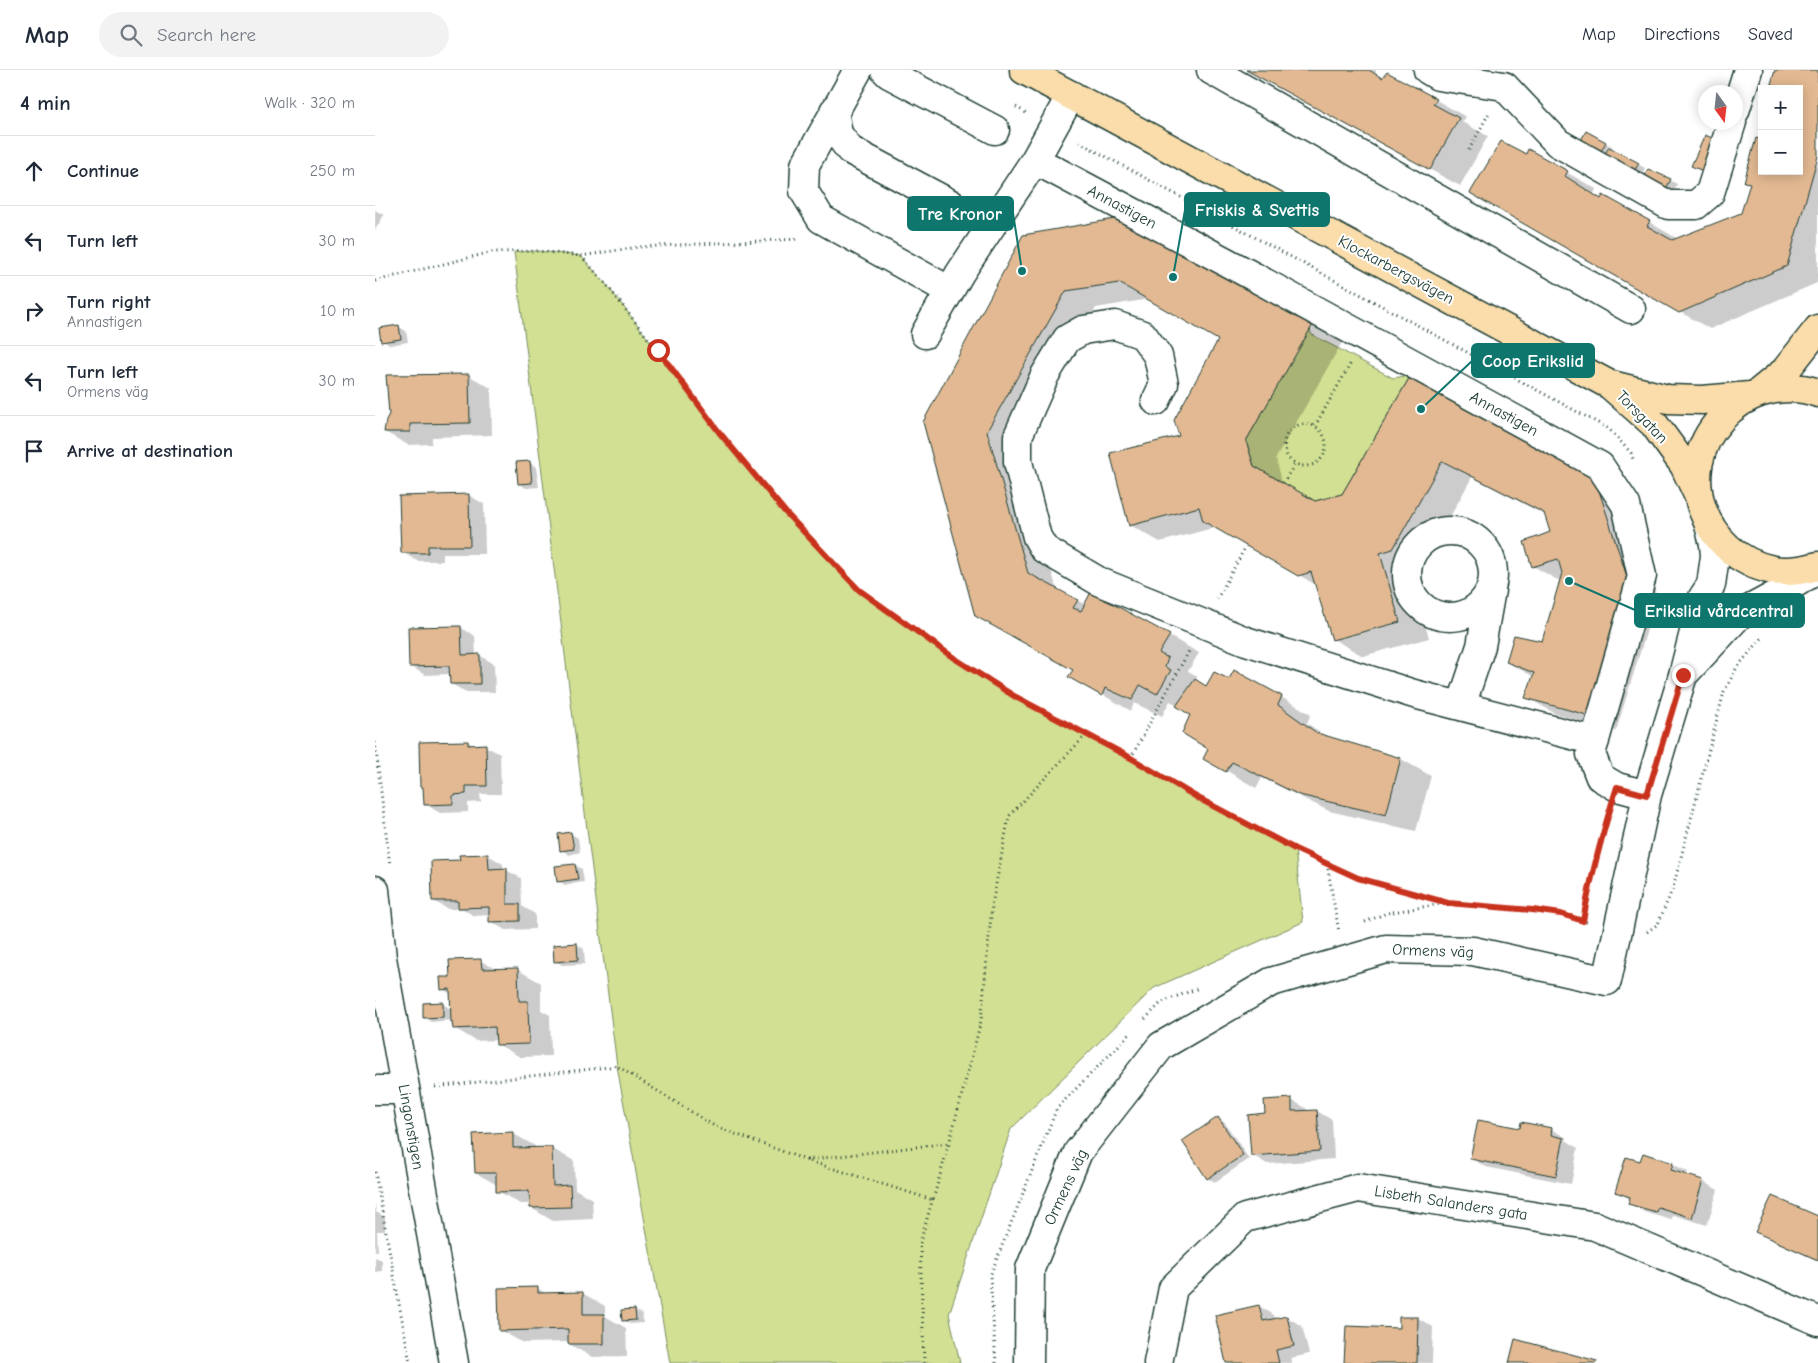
<!DOCTYPE html>
<meta charset="utf-8">
<style>
:root{--surface:#fff;--page:#f2f2f3;--text:#1f2937;--muted:#747a83;--line:#e0e1e3}
body{margin:0;font-family:"Comic Neue",sans-serif;background:var(--page);color:var(--text)}
.controls{position:absolute;right:15px;top:15px;display:grid;overflow:hidden;border-radius:0px;box-shadow:0 2px 12px #0003}
.controls button{width:45px;height:45px;display:grid;place-items:center;padding:0;border:0;border-bottom:1px solid var(--line);background:var(--surface);color:var(--text);font:25px sans-serif}
.compass{position:absolute;left:1323px;top:15px;width:45px;height:45px;border-radius:50%;background:var(--surface);box-shadow:0 2px 12px #0003;rotate:165deg}
.stop{position:absolute;width:15px;height:15px;margin:-11px;border:4px solid #c8321e;border-radius:50%;background:#fff}
.stop.end{background:#c8321e;border-color:#fff;box-shadow:0 1px 5px #0008}
.list{margin:0;padding:0;list-style:none}
h2{display:flex;justify-content:space-between;align-items:center;height:65px;margin:0;padding:0 20px;font-size:21px}
h2 small{font-size:16px;font-weight:400;color:var(--muted)}
.list li{display:grid;grid-template-columns:32px 1fr auto;gap:15px;align-items:center;box-sizing:border-box;height:70px;padding:0 20px;border-top:1px solid var(--line)}
.list b{display:block;font-size:19px;white-space:nowrap}
.list p{margin:0;font-size:16px;white-space:nowrap;color:var(--muted)}
.list em{font-size:16px;font-style:normal;color:var(--muted)}
.icon{flex:none;width:28px;height:28px;fill:none;stroke:currentColor;stroke-width:2;stroke-linecap:round;stroke-linejoin:round}
.map{position:relative;flex:none;width:1443px;height:1293px;overflow:hidden}
header{display:flex;align-items:center;gap:30px;box-sizing:border-box;height:70px;padding:0 25px;background:var(--surface);border-bottom:1px solid var(--line)}
header strong{font-size:24px}
nav{display:flex;gap:28px;margin-inline-start:auto;font-size:18px}
.search{width:350px;height:45px;background:var(--page);display:flex;align-items:center;gap:12px;box-sizing:border-box;padding:0 18px;border-radius:28px;color:var(--muted);font-size:19px}
main{display:flex}
aside{flex:1;background:var(--surface)}
.map>svg:first-child{display:block}
</style>
<header>
<strong>Map</strong>
<div class="search"><svg class="icon" aria-label="search" viewBox="0 0 24 24"><circle cx="10" cy="10" r="6"/><path d="M15 15l6 6"/></svg>Search here</div>
<nav><a>Map</a><a>Directions</a><a>Saved</a></nav>
</header>
<main>
<aside>
<h2>4 min<small>Walk · 320 m</small></h2>
<ul class="list">
<li><svg class="icon" aria-label="ahead" viewBox="0 0 24 24"><path d="M12 20V5M6 11l6-6 6 6"/></svg><div><b>Continue</b></div><em>250 m</em></li>
<li><svg class="icon" aria-label="left" viewBox="0 0 24 24"><path d="M17 20v-9H6M10 6l-5 5 5 5"/></svg><div><b>Turn left</b></div><em>30 m</em></li>
<li><svg class="icon" aria-label="right" viewBox="0 0 24 24"><path d="M7 20v-9h11M14 6l5 5-5 5"/></svg><div><b>Turn right</b><p>Annastigen</p></div><em>10 m</em></li>
<li><svg class="icon" aria-label="left" viewBox="0 0 24 24"><path d="M17 20v-9H6M10 6l-5 5 5 5"/></svg><div><b>Turn left</b><p>Ormens väg</p></div><em>30 m</em></li>
<li><svg class="icon" aria-label="arrive" viewBox="0 0 24 24"><path d="M6 21V4h12l-3 4 3 4H6"/></svg><div><b>Arrive at destination</b></div></li>
</ul>
</aside>
<div class="map">
<svg width="1443" height="1293" viewBox="0 0 1443 1293">
<rect width="100%" height="100%" fill="#fff"/>
<filter id="ink" filterUnits="userSpaceOnUse"><feTurbulence type="fractalNoise" baseFrequency=".02" numOctaves="2"/><feDisplacementMap in="SourceGraphic" scale="10" xChannelSelector="R" yChannelSelector="G"/><feConvolveMatrix kernelMatrix="1 2 1 2 8 2 1 2 1" color-interpolation-filters="sRGB"/></filter>
<g filter="url(#ink)">
<path fill="#d2e093" stroke="#788e64" d="M 163,181 L 206,186 L 231,214 L 344,361 L 411,443 L 484,520 L 579,588 L 639,626 L 756,688 L 823,728 L 920,779 L 928,852 L 779,918 L 636,1059 L 574,1244 L 585,1293 L 295,1293 L 242,996 L 139,182 Z
M 935,257 L 936,264 L 1018,308 L 1036,305 L 967,424 L 940,431 L 879,396 L 871,371 Z"/>
<path fill="#0003" d="M 873,0 L 1001,0 L 1000,5 L 1008,9 L 1061,30 L 1091,47 L 1087,52 L 1113,66 L 1085,116 Z
M 1401,0 L 1443,0 L 1443,207 L 1442,213 L 1335,259 L 1097,123 L 1151,86 L 1154,81 L 1221,119 L 1219,124 L 1227,129 L 1274,152 L 1303,169 L 1368,144 L 1376,114 L 1371,111 L 1387,101 L 1424,101 L 1424,19 Z
M 1212,62 L 1238,77 L 1236,79 L 1270,98 L 1266,106 L 1206,71 Z
M 1270,109 L 1295,110 L 1302,114 L 1299,122 Z
M 0,140 L 9,145 L 0,160 Z
M 751,148 L 969,269 L 901,388 L 908,415 L 940,433 L 968,425 L 1037,306 L 1249,424 L 1282,527 L 1241,661 L 1181,644 L 1151,627 L 1159,607 L 1132,592 L 1168,572 L 1186,512 L 1158,496 L 1177,463 L 1170,445 L 1097,407 L 1048,496 L 1034,499 L 1054,568 L 988,586 L 958,569 L 941,515 L 842,457 L 785,472 L 755,455 L 806,367 L 845,270 L 774,229 L 721,238 L 641,379 L 682,520 L 711,535 L 794,566 L 824,583 L 813,601 L 822,606 L 821,611 L 832,618 L 855,611 L 906,627 L 936,644 L 932,653 L 951,667 L 1026,689 L 1056,706 L 1041,761 L 954,741 L 887,708 L 881,718 L 830,688 L 835,679 L 817,645 L 803,635 L 795,631 L 787,646 L 759,633 L 756,641 L 695,606 L 699,600 L 549,352 Z
M 23,256 L 31,261 L 33,272 L 15,275 L 8,271 Z
M 93,305 L 116,318 L 117,365 L 57,367 L 57,374 L 33,375 L 10,362 Z
M 154,392 L 161,397 L 164,417 L 151,418 L 144,414 Z
M 93,425 L 109,434 L 110,484 L 68,484 L 68,491 L 42,491 L 27,482 Z
M 85,557 L 100,566 L 101,586 L 104,585 L 119,594 L 120,622 L 91,622 L 76,614 L 76,604 L 50,605 L 35,596 Z
M 93,672 L 100,676 L 110,676 L 125,684 L 126,724 L 105,724 L 106,732 L 93,733 L 93,742 L 65,743 L 50,734 L 49,718 L 46,716 Z
M 195,763 L 203,768 L 205,782 L 194,785 L 187,780 Z
M 113,785 L 128,794 L 128,800 L 131,800 L 146,808 L 147,836 L 160,844 L 160,859 L 130,860 L 115,851 L 115,845 L 99,846 L 88,839 L 73,839 L 58,831 L 86,792 Z
M 200,795 L 207,799 L 209,812 L 190,815 L 183,811 L 181,798 Z
M 202,874 L 209,879 L 210,894 L 187,895 L 180,891 Z
M 106,891 L 123,900 L 143,900 L 166,913 L 166,940 L 175,945 L 176,986 L 145,987 L 122,974 L 122,970 L 101,971 L 79,958 L 79,952 L 77,950 L 56,952 L 49,947 L 68,934 L 76,939 L 76,924 L 67,919 L 76,908 Z
M 916,1030 L 931,1038 L 932,1042 L 942,1041 L 957,1050 L 959,1089 L 892,1094 L 877,1085 L 891,1045 Z
M 843,1048 L 850,1053 L 874,1089 L 840,1112 L 832,1108 Z
M 1176,1059 L 1192,1068 L 1191,1070 L 1203,1078 L 1196,1114 L 1111,1097 L 1096,1088 L 1146,1060 Z
M 137,1063 L 160,1076 L 160,1079 L 176,1078 L 199,1091 L 200,1119 L 217,1129 L 218,1149 L 178,1151 L 156,1138 L 156,1134 L 145,1134 L 123,1121 L 122,1115 L 101,1103 Z
M 1266,1092 L 1298,1094 L 1313,1102 L 1311,1106 L 1328,1111 L 1343,1120 L 1332,1155 L 1298,1145 L 1296,1150 L 1269,1142 L 1254,1133 L 1255,1129 L 1241,1121 Z
M 0,1133 L 1,1142 L 10,1147 L 10,1161 L 2,1161 L 3,1181 L 0,1181 Z
M 1443,1148 L 1443,1191 L 1397,1170 L 1382,1162 Z
M 0,1187 L 7,1190 L 7,1201 L 0,1202 Z
M 162,1218 L 172,1224 L 207,1223 L 230,1236 L 230,1246 L 251,1258 L 252,1286 L 217,1287 L 194,1274 L 194,1272 L 148,1273 L 125,1260 Z
M 884,1236 L 899,1245 L 900,1250 L 912,1247 L 927,1256 L 934,1284 L 916,1288 L 917,1293 L 852,1293 Z
M 259,1240 L 267,1244 L 268,1253 L 255,1254 L 248,1250 Z
M 1026,1248 L 1043,1248 L 1058,1257 L 1057,1293 L 970,1293 L 1025,1259 Z"/>
<path fill="#e2b992" stroke="#1f3d34" d="M 871,0 L 994,0 L 1007,8 L 1012,2 L 1062,29 L 1058,34 L 1084,48 L 1055,100 Z
M 1400,0 L 1443,0 L 1443,86 L 1412,196 L 1304,243 L 1095,123 L 1126,71 L 1151,84 L 1153,79 L 1193,101 L 1190,106 L 1226,129 L 1228,125 L 1275,151 L 1272,156 L 1297,170 L 1366,143 L 1375,113 L 1369,112 L 1381,68 L 1387,70 L 1387,101 L 1424,101 L 1424,19 L 1400,19 L 1401,16 L 1396,14 Z
M 1211,61 L 1231,72 L 1225,83 L 1205,72 Z
M 1330,65 L 1342,70 L 1328,101 L 1316,96 Z
M 1234,77 L 1264,93 L 1258,103 L 1228,87 Z
M 1273,99 L 1296,109 L 1291,119 L 1268,110 Z
M 751,147 L 940,251 L 871,371 L 879,396 L 940,431 L 967,424 L 1036,305 L 1219,405 L 1253,510 L 1212,645 L 1150,628 L 1159,603 L 1131,592 L 1139,565 L 1167,571 L 1187,503 L 1183,489 L 1157,497 L 1149,472 L 1175,462 L 1169,443 L 1067,391 L 1018,479 L 1005,483 L 1025,552 L 957,570 L 936,502 L 923,506 L 828,451 L 824,437 L 754,456 L 735,383 L 804,366 L 799,350 L 843,270 L 744,213 L 691,221 L 612,361 L 653,503 L 703,530 L 698,538 L 706,541 L 716,522 L 795,565 L 784,583 L 793,588 L 790,597 L 796,600 L 782,624 L 765,615 L 757,630 L 730,618 L 727,626 L 693,607 L 698,600 L 600,546 L 548,352 L 648,165 Z
M 24,255 L 26,269 L 6,272 L 4,258 Z
M 94,304 L 95,353 L 35,354 L 35,362 L 9,362 L 11,350 L 14,344 L 11,305 Z
M 155,391 L 157,413 L 143,414 L 141,392 Z
M 94,424 L 95,476 L 53,476 L 53,483 L 26,483 L 24,426 Z
M 86,556 L 87,585 L 105,584 L 105,614 L 75,614 L 74,596 L 34,597 L 33,557 Z
M 859,600 L 907,626 L 903,635 L 942,663 L 1026,688 L 1011,745 L 924,725 L 857,692 L 851,702 L 828,689 L 833,679 L 807,663 L 815,645 L 801,636 L 820,609 L 831,616 L 839,602 L 854,609 Z
M 93,671 L 93,675 L 111,674 L 112,716 L 91,716 L 91,724 L 78,725 L 78,734 L 49,735 L 48,717 L 45,717 L 44,672 Z
M 196,762 L 199,779 L 185,781 L 183,764 Z
M 113,784 L 114,799 L 132,798 L 132,834 L 145,834 L 145,851 L 114,852 L 114,837 L 83,838 L 83,831 L 57,831 L 56,791 L 85,790 L 84,785 Z
M 200,794 L 203,809 L 182,812 L 180,796 Z
M 202,873 L 203,890 L 179,892 L 178,875 Z
M 106,889 L 107,899 L 143,898 L 144,931 L 153,931 L 154,974 L 121,975 L 120,957 L 78,959 L 77,951 L 76,952 L 75,919 L 66,920 L 65,907 L 75,907 L 74,890 Z
M 68,932 L 68,947 L 48,948 L 48,933 Z
M 917,1028 L 917,1041 L 942,1040 L 945,1081 L 876,1086 L 873,1045 L 890,1043 L 889,1030 Z
M 843,1047 L 868,1085 L 832,1109 L 807,1071 Z
M 1103,1050 L 1145,1058 L 1146,1052 L 1177,1058 L 1176,1065 L 1189,1068 L 1181,1106 L 1095,1089 Z
M 138,1062 L 138,1078 L 177,1077 L 178,1116 L 195,1115 L 196,1137 L 155,1138 L 154,1121 L 121,1122 L 121,1103 L 100,1103 L 98,1064 Z
M 1268,1083 L 1298,1093 L 1296,1100 L 1328,1110 L 1317,1148 L 1283,1137 L 1281,1142 L 1253,1134 L 1255,1127 L 1240,1122 L 1251,1087 L 1265,1091 Z
M 1397,1126 L 1443,1146 L 1443,1190 L 1380,1162 Z
M 163,1217 L 163,1223 L 208,1222 L 208,1244 L 229,1244 L 229,1274 L 193,1274 L 193,1259 L 124,1261 L 123,1218 Z
M 884,1235 L 888,1251 L 912,1246 L 919,1276 L 901,1280 L 904,1293 L 851,1293 L 840,1245 Z
M 260,1239 L 261,1250 L 247,1251 L 246,1240 Z
M 1024,1247 L 1043,1247 L 1042,1293 L 969,1293 L 971,1256 L 1024,1258 Z
M 1140,1269 L 1222,1291 L 1221,1293 L 1134,1293 Z"/>
<g fill="none" stroke-linecap="round" stroke-linejoin="round">
<defs>
<path id="minor" d="M 483,0 L 430,95 L 429,121 L 446,149 L 575,221
M 510,0 L 514,4 L 620,60
M 836,0 L 1256,239
M 1053,0 L 1063,6 L 1129,16 L 1183,73 L 1293,135 L 1321,135 L 1335,123 L 1357,52
M 459,41 L 463,64 L 475,80 L 576,134
M 1360,41 L 1373,0
M 660,90 L 872,203 L 1225,396 L 1251,435 L 1267,506 L 1216,684 L 1225,707 L 1242,717 L 1272,725
M 550,264 L 585,203 L 660,90 L 696,25
M 781,331 L 789,314 L 783,286 L 768,265 L 740,255 L 708,260 L 692,269 L 670,305 L 643,366 L 643,392 L 662,467 L 669,479 L 725,512 L 871,571 L 1039,624 L 1220,671
M1032 504a43 43 0 1 1 86 0a43 43 0 1 1-86 0Z
M 1311,602 L 1364,545 L 1403,524 L 1443,499
M 1086,636 L 1106,576 L 1116,520
M 0,820 L 7,888 L 79,1293
M 0,1020 L 30,1020
M 654,1293 L 655,1199 L 703,1082 L 786,976 L 896,912 L 1011,879 L 1098,881 L 1232,911 L 1272,725 L 1308,605 L 1328,527 L 1336,515 L 1340,486 L 1339,474 L 1334,455
M 783,1293 L 798,1218 L 870,1148 L 983,1118 L 1220,1156 L 1443,1251"/>
<path id="major" d="M 649,0 L 1235,315 L 1279,354 L 1309,395 L 1324,427
M 1237,315 L 1293,329 L 1327,330 L 1375,326
M 1383,323 L 1410,301 L 1443,259
M 1443,323 C 1425,316 1405,317 1387,322 C 1371,327 1357,337 1346,349 C 1297,402 1328,486 1398,500 C 1413,503 1428,500 1443,496"/>
</defs>
<use href="#minor" stroke="#1f3d34" stroke-width="31"/>
<use href="#major" stroke="#1f3d34" stroke-width="31"/>
<path stroke="#1f3d34" stroke-width="3" stroke-dasharray="1 4" stroke-linecap="butt" d="M 641,37 L 653,44
M 704,72 L 1234,359 L 1256,383 L 1258,389
M 1094,80 L 1114,43
M 206,186 L 263,177 L 423,169
M 0,211 L 117,182 L 163,181 L 206,186 L 231,214 L 344,361 L 411,443 L 484,520 L 579,588 L 639,626 L 756,688 L 823,728 L 920,779 L 983,808 L 1073,833 L 1186,844 L 1215,853
M909 375a21 21 0 1 1 42 0a21 21 0 1 1-42 0Z
M 940,356 L 976,293
M 908,413 L 920,394
M 842,529 L 871,476
M 0,672 L 15,796
M 756,688 L 815,579
M 952,794 L 964,862
M 1208,851 L 1215,814 L 1234,743
M 990,852 L 1012,843 L 1071,833
M 1272,862 L 1283,854 L 1298,818 L 1349,622 L 1362,597 L 1388,567
M 770,949 L 787,932 L 824,918
M 60,1017 L 242,996 L 341,1057 L 431,1090 L 558,1130 L 574,1073 L 431,1090
M 574,1074 L 606,951 L 617,835 L 634,746 L 711,665
M 0,1102 L 35,1293
M 549,1293 L 545,1173 L 558,1128
M 621,1293 L 615,1206 L 682,1038 L 755,964"/>
<use href="#minor" stroke="#fff" stroke-width="28"/>
<use href="#major" stroke="#faddab" stroke-width="28"/>
</g>
</g>
<g fill="none" stroke-linecap="round" stroke-linejoin="round" filter="url(#ink)">
<path stroke="#c8321e" stroke-width="6" d="M 283,280 L 344,362 L 411,443 L 484,520 L 579,588 L 639,626 L 756,688 L 823,728 L 920,779 L 983,808 L 1073,833 L 1158,840 L 1186,844 L 1208,851 C 1216,805 1228,761 1242,717 L 1272,725 L 1308,605"/>
</g>
<g text-anchor="middle" dominant-baseline="central" stroke-width="4" stroke-linejoin="round" paint-order="stroke">
<g font-size="16" fill="#1f3d34" stroke="#fff">
<text transform="translate(747 137) rotate(28)">Annastigen</text>
<text transform="translate(1021 200) rotate(28)">Klockarbergsvägen</text>
<text transform="translate(1129 344) rotate(29)">Annastigen</text>
<text transform="translate(1267 347) rotate(46)">Torsgatan</text>
<text transform="translate(1058 881) rotate(2)">Ormens väg</text>
<text transform="translate(36 1057) rotate(80)">Lingonstigen</text>
<text transform="translate(691 1117) rotate(-65)">Ormens väg</text>
<text transform="translate(1076 1133) rotate(9)">Lisbeth Salanders gata</text>
</g>
</g>
<path fill="none" stroke="#0f766e" stroke-width="2" d="M798 207L810 140M647 201L638 143M1046 339L1097 291M1194 511L1260 540"/>
<g fill="#0f766e" stroke="#fff" stroke-width="2">
<circle cx="798" cy="207" r="5"/>
<circle cx="647" cy="201" r="5"/>
<circle cx="1046" cy="339" r="5"/>
<circle cx="1194" cy="511" r="5"/>
</g>
<g fill="#0f766e" stroke="#0f766e" stroke-width="2">
<rect x="810" y="123" width="144" height="33" rx="5"/>
<rect x="533" y="127" width="105" height="33" rx="5"/>
<rect x="1097" y="274" width="122" height="33" rx="5"/>
<rect x="1260" y="524" width="169" height="33" rx="5"/>
</g>
<g font-size="18" text-anchor="middle" font-weight="bold" fill="#fff">
<text x="882" y="146">Friskis &amp; Svettis</text>
<text x="585" y="150">Tre Kronor</text>
<text x="1158" y="297">Coop Erikslid</text>
<text x="1344" y="547">Erikslid vårdcentral</text>
</g>
</svg>
<div class="controls">
<button>+</button>
<button>−</button>
</div>
<svg class="compass" viewBox="-18 -18 36 36"><path d="M0-13l5 13h-10z" fill="#e53935"/><path d="M0 13l5-13h-10z" fill="#747a83"/></svg>
<div class="stop" style="left:283px;top:280px"></div>
<div class="stop end" style="left:1308px;top:605px"></div>
</div>
</main>
